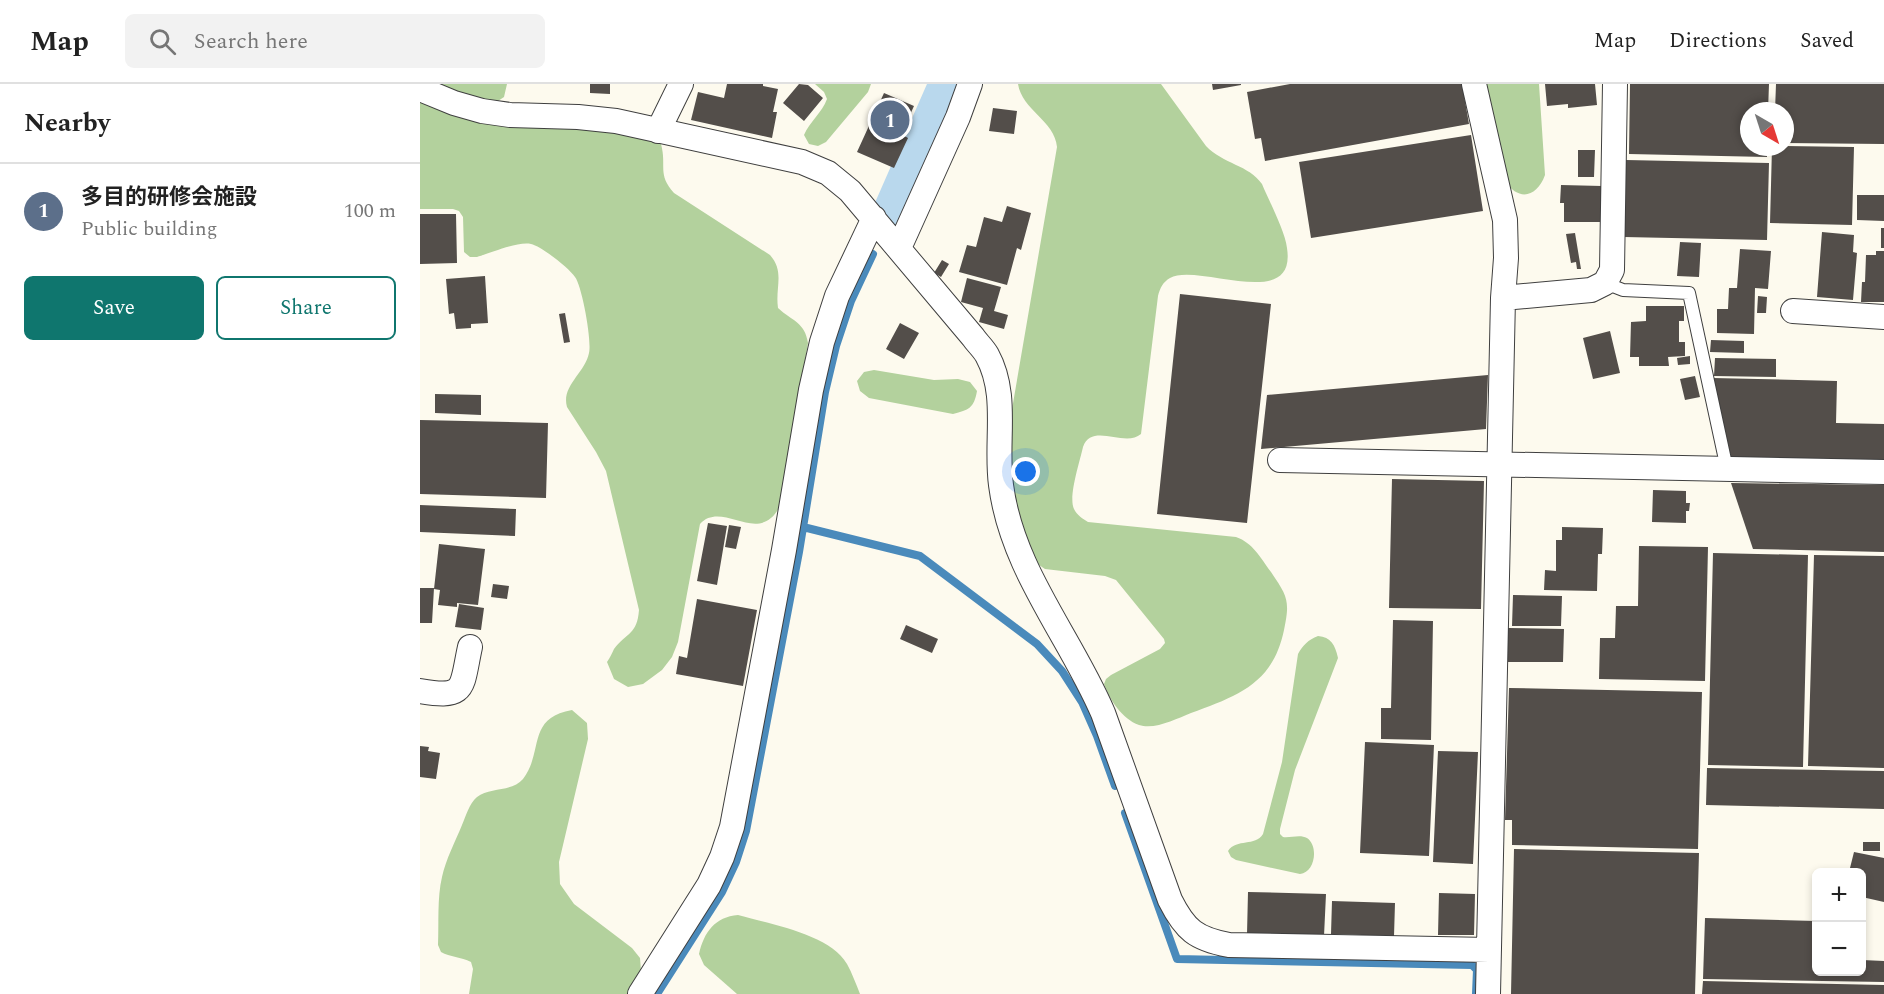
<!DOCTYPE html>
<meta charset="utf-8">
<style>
:root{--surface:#fff;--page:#f2f2f2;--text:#222;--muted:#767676;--line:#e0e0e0;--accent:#0f766e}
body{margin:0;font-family:Spectral,"Noto Sans JP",serif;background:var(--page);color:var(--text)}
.controls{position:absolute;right:18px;bottom:18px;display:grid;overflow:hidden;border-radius:9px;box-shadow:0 3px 9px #0003}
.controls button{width:54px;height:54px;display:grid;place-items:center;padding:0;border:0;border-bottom:2px solid var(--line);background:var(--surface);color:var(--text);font:30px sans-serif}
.compass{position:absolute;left:1320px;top:18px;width:54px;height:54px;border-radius:50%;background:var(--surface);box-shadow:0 3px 9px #0003;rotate:141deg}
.you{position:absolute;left:606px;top:388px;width:21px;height:21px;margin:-15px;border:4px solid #fff;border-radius:50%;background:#1a73e8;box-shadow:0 0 0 9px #1a73e833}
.badge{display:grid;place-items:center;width:39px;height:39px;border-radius:50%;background:var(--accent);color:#fff;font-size:20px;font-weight:700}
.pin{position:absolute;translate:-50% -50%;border:3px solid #fff;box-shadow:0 2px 6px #0006}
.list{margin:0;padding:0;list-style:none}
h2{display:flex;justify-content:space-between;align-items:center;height:78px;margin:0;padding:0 24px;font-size:26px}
h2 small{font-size:20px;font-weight:400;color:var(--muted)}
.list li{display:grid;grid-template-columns:39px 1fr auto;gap:18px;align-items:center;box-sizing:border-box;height:96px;padding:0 24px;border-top:2px solid var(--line)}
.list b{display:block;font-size:22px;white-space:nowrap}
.list p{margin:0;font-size:20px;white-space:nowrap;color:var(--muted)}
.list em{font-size:20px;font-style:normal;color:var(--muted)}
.actions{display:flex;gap:12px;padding:18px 24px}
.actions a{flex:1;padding:14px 0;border:2px solid var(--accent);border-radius:9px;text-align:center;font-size:21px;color:var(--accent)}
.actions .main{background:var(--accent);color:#fff}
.icon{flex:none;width:33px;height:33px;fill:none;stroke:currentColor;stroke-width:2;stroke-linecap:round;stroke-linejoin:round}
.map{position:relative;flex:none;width:1464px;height:910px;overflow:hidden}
header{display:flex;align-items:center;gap:36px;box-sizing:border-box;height:84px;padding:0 30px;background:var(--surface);border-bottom:2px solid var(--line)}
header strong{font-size:28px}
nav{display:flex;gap:33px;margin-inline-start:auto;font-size:21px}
.search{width:420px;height:54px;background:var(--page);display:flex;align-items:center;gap:15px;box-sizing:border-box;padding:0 21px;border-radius:9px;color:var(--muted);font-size:22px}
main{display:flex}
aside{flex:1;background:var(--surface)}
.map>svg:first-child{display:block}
</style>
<header>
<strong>Map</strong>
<div class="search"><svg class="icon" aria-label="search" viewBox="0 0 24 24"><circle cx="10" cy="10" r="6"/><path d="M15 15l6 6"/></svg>Search here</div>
<nav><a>Map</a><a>Directions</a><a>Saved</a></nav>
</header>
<main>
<aside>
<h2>Nearby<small></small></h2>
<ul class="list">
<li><span class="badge" style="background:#5c6f8a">1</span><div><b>多目的研修会施設</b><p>Public building</p></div><em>100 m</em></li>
</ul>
<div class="actions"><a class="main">Save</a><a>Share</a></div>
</aside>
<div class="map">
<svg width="1464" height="910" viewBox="0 0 1464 910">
<rect width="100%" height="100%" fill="#fdfaee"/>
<path fill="#b3d19d" d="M 12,0 L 87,0 L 84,13 L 78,17 L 71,19 Z
M 395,0 L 451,0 L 448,8 L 406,58 L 398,62 L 389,60 L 384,51 C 390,37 402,29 407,15 L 404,8 Z
M 598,0 L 741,0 L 786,62 C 803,80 829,81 842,100 C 849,117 865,147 867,164 C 877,229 777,178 750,194 C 743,198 740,204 738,212 L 721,350 C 705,364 672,338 663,363 C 660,377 648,413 654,425 C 657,431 663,435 668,438 L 816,453 C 833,459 840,473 851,488 C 868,513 870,517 864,546 C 853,600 817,612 771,629 C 756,635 735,646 719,641 C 702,635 690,616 684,600 L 686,595 L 691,591 L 740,565 L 745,559 L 744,555 L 696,496 L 685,492 L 625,485 L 616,479 L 597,427 L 592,399 L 591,331 L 637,63 C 635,37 602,26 598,0 Z
M 1063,0 L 1119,0 L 1125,91 C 1117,113 1099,118 1085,97 Z
M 0,15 L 231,54 L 241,60 C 247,82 237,90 254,109 L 350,171 C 365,188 355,203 358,224 C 372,237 385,238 388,259 L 361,420 C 340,465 303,415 280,440 L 258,558 L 252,573 L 242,586 L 223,600 L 208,603 L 194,595 L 187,578 C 190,574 192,569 194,565 C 207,548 217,551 219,526 L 186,387 L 176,368 L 147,323 C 141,302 165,289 169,269 C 172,257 162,202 155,193 C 149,184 121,162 111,160 C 98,157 70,169 57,173 L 50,173 L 44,168 L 43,133 L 39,127 L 33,125 L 0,125 Z
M 454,286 L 514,296 L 538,295 L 550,298 L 557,307 C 554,324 549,326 533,330 L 449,314 L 440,307 L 437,297 L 444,288 Z
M 898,552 C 911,553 915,561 918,574 L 875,686 L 860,745 L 860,750 L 863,753 C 871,754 880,750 887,754 C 899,762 895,789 880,790 L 816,776 L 811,773 L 808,767 C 817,754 835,763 843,750 L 862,678 L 878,570 C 883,561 888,556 898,552 Z
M 152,626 L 167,639 L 168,655 L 139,778 L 140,800 L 154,820 L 212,864 L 220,874 L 221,887 L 209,910 L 49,910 L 53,885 L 51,878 C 41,873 30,873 21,868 L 18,861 C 19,839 17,814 22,793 C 26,775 35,758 42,741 C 46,732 49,720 57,713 C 70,703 92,708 103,695 C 124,668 106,634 152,626 Z
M 318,831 C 350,840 410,850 427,880 C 432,889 436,900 440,910 L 317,910 L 284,881 L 279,870 C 284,848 295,833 318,831 Z"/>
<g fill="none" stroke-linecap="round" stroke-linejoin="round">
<path stroke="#4a8abb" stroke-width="8" d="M 383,443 L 500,472 L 617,560 L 642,587 L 662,618 L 677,652 L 695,702
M 705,729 L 757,875 L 1052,881 L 1057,886 L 1056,910
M 237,910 L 302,808 L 316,778 L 326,747 L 379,468 L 405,308 L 416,262 L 431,217 L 453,170"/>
<path stroke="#b9d8ed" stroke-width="44" d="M 474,130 L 531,0"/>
</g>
<path fill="#534e4a" d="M 170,0 L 190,0 L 190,10 L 170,9 Z
M 307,0 L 343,0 L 343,2 L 358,5 L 353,28 L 357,28 L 352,54 L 271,36 L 278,8 L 304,14 Z
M 379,0 L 388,1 L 403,14 L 384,37 L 363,19 Z
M 792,0 L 821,0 L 821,1 L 793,6 Z
M 870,0 L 1042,0 L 1049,40 L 845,77 L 841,54 L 835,55 L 827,8 Z
M 1125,0 L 1175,0 L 1177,21 L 1148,24 L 1148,20 L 1127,22 Z
M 1210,0 L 1349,0 L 1348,27 L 1329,27 L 1329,63 L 1347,63 L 1347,73 L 1209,70 Z
M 1356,0 L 1464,0 L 1464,60 L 1365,59 L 1365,27 L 1355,27 Z
M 464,9 L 494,22 L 481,50 L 488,54 L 474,84 L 437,68 Z
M 573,24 L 597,27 L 594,50 L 569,47 Z
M 1051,51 L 1063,127 L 891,154 L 879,78 Z
M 1365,62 L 1434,63 L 1432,141 L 1350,139 L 1352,63 Z
M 1158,66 L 1175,66 L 1174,93 L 1158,93 Z
M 1206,76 L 1349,79 L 1347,156 L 1204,153 Z
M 1141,101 L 1182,102 L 1180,138 L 1144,138 L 1144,119 L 1140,119 Z
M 1437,111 L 1464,111 L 1464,137 L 1437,136 Z
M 587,122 L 611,129 L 601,166 L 597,164 L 587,201 L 539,188 L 547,161 L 556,163 L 564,133 L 582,138 Z
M 0,130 L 36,130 L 37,179 L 0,180 Z
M 1461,144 L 1464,144 L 1464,164 L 1461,164 Z
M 1402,148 L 1434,151 L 1433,168 L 1437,169 L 1433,216 L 1397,213 Z
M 1155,149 L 1161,185 L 1157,185 L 1156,178 L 1151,179 L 1146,150 Z
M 1260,158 L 1281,159 L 1279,193 L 1257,192 Z
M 1320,165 L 1351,167 L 1348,205 L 1335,204 L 1334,250 L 1297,249 L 1297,225 L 1308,225 L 1309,204 L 1317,204 Z
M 1456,167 L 1464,167 L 1464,218 L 1441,218 L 1442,198 L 1445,198 L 1446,171 L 1456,171 Z
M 522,176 L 529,180 L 521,193 L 514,189 Z
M 65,192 L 68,239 L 51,240 L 51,244 L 36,245 L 34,229 L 29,230 L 26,195 Z
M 547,194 L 581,203 L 574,227 L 588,231 L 584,245 L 559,238 L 563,224 L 541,218 Z
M 760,210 L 851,220 L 827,439 L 737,430 Z
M 1338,212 L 1347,213 L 1346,229 L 1337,229 Z
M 1226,222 L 1264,222 L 1264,237 L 1259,237 L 1259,258 L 1265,258 L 1265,272 L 1248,273 L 1249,282 L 1219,282 L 1219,273 L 1210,273 L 1211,238 L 1226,237 Z
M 145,229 L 150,258 L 144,259 L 139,230 Z
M 480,239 L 499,249 L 484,275 L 466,265 Z
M 1190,247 L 1200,289 L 1173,295 L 1163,254 Z
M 1291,256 L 1324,257 L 1324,269 L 1290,268 Z
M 1270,272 L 1270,280 L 1258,281 L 1257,274 Z
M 1295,274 L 1356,275 L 1356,293 L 1294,292 Z
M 1068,291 L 1066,345 L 841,365 L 847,311 Z
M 1275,292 L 1280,313 L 1265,316 L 1260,295 Z
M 1293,294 L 1417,297 L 1416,339 L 1464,340 L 1464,376 L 1311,373 Z
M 15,310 L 61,311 L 61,331 L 15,329 Z
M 0,336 L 128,339 L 126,414 L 0,410 Z
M 972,395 L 1064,397 L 1061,525 L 969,524 Z
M 1311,399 L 1464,401 L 1464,468 L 1333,465 Z
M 1233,406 L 1266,407 L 1266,419 L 1270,419 L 1269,427 L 1266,427 L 1266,439 L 1232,438 Z
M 0,421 L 96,425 L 95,452 L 0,448 Z
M 288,439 L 307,442 L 297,501 L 277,497 Z
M 309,441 L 321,443 L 316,465 L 305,463 Z
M 1142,443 L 1183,444 L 1182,470 L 1178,470 L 1177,507 L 1124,506 L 1125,486 L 1136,487 L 1136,456 L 1142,456 Z
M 19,460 L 65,465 L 58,521 L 37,519 L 37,523 L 18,521 L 20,506 L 14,505 Z
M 1219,462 L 1288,463 L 1285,597 L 1179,595 L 1180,554 L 1195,554 L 1196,522 L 1218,522 Z
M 1293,469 L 1388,471 L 1383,683 L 1288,681 Z
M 1394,471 L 1464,472 L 1464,684 L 1388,682 Z
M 73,500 L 89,502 L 87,515 L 71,513 Z
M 0,504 L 14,504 L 12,539 L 0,539 Z
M 1093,511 L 1142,512 L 1141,542 L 1092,542 Z
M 277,515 L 337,526 L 323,602 L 256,590 L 259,572 L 267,574 Z
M 39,520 L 64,524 L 61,546 L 35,543 Z
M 973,536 L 1013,537 L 1011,656 L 961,655 L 961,624 L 971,624 Z
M 486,541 L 518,555 L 512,569 L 480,555 Z
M 1088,544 L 1144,545 L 1143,578 L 1087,578 Z
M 1089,604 L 1282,608 L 1278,765 L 1092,761 L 1092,736 L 1085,736 Z
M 945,658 L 1014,661 L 1009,772 L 940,769 Z
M 0,662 L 9,663 L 8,667 L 20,669 L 16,695 L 0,693 Z
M 1018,667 L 1058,668 L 1053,780 L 1013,778 Z
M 1287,684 L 1464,687 L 1464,725 L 1286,721 Z
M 1443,758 L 1460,758 L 1460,767 L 1443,767 Z
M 1094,765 L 1279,769 L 1275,910 L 1091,910 Z
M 1434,768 L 1464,774 L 1464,818 L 1442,813 L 1442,788 L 1429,788 Z
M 828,808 L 906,810 L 904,852 L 827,850 Z
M 1019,809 L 1055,810 L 1054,851 L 1018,851 Z
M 912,817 L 975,819 L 974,852 L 911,850 Z
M 1285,834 L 1396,837 L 1396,888 L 1442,888 L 1442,876 L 1464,877 L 1464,898 L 1283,895 Z
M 1283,897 L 1464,901 L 1464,910 L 1282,910 Z"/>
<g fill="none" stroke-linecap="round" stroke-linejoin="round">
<defs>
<path id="service" d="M 1185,199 L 1203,206 L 1269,209 L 1307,385"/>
<path id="minor" d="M 1054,0 L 1085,136 L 1086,174 L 1083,214
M 0,5 L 34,19 L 62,27 L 90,31 L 158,33 L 196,37 L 382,78 L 408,89 L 430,107 L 553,253 C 557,259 563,264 567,271 C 589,311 575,357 581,401 C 592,486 650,552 683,629 L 750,816 C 765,846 776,855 809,861 L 1069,866
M 238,47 L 261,0
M 479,164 L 538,33 L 550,0
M 1373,227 L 1464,233
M 860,376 L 1464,388
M 0,607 C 47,615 41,604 50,563
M 220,910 L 289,801 L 302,773 L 312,743 L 364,466 L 391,306 L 402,258 L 417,212 L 454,134
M 1068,910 L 1083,214 L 1171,206 L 1185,199 L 1192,186 L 1195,0"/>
</defs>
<use href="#service" stroke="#3f3f3f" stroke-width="14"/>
<use href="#minor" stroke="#3f3f3f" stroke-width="26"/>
<use href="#service" stroke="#fff" stroke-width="12"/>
<use href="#minor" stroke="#fff" stroke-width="24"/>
</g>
</svg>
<div class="controls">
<button>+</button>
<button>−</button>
</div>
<svg class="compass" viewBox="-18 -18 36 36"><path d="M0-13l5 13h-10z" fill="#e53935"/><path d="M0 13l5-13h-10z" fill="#767676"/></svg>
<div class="you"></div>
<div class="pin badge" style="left:470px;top:36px;background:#5c6f8a">1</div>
</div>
</main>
